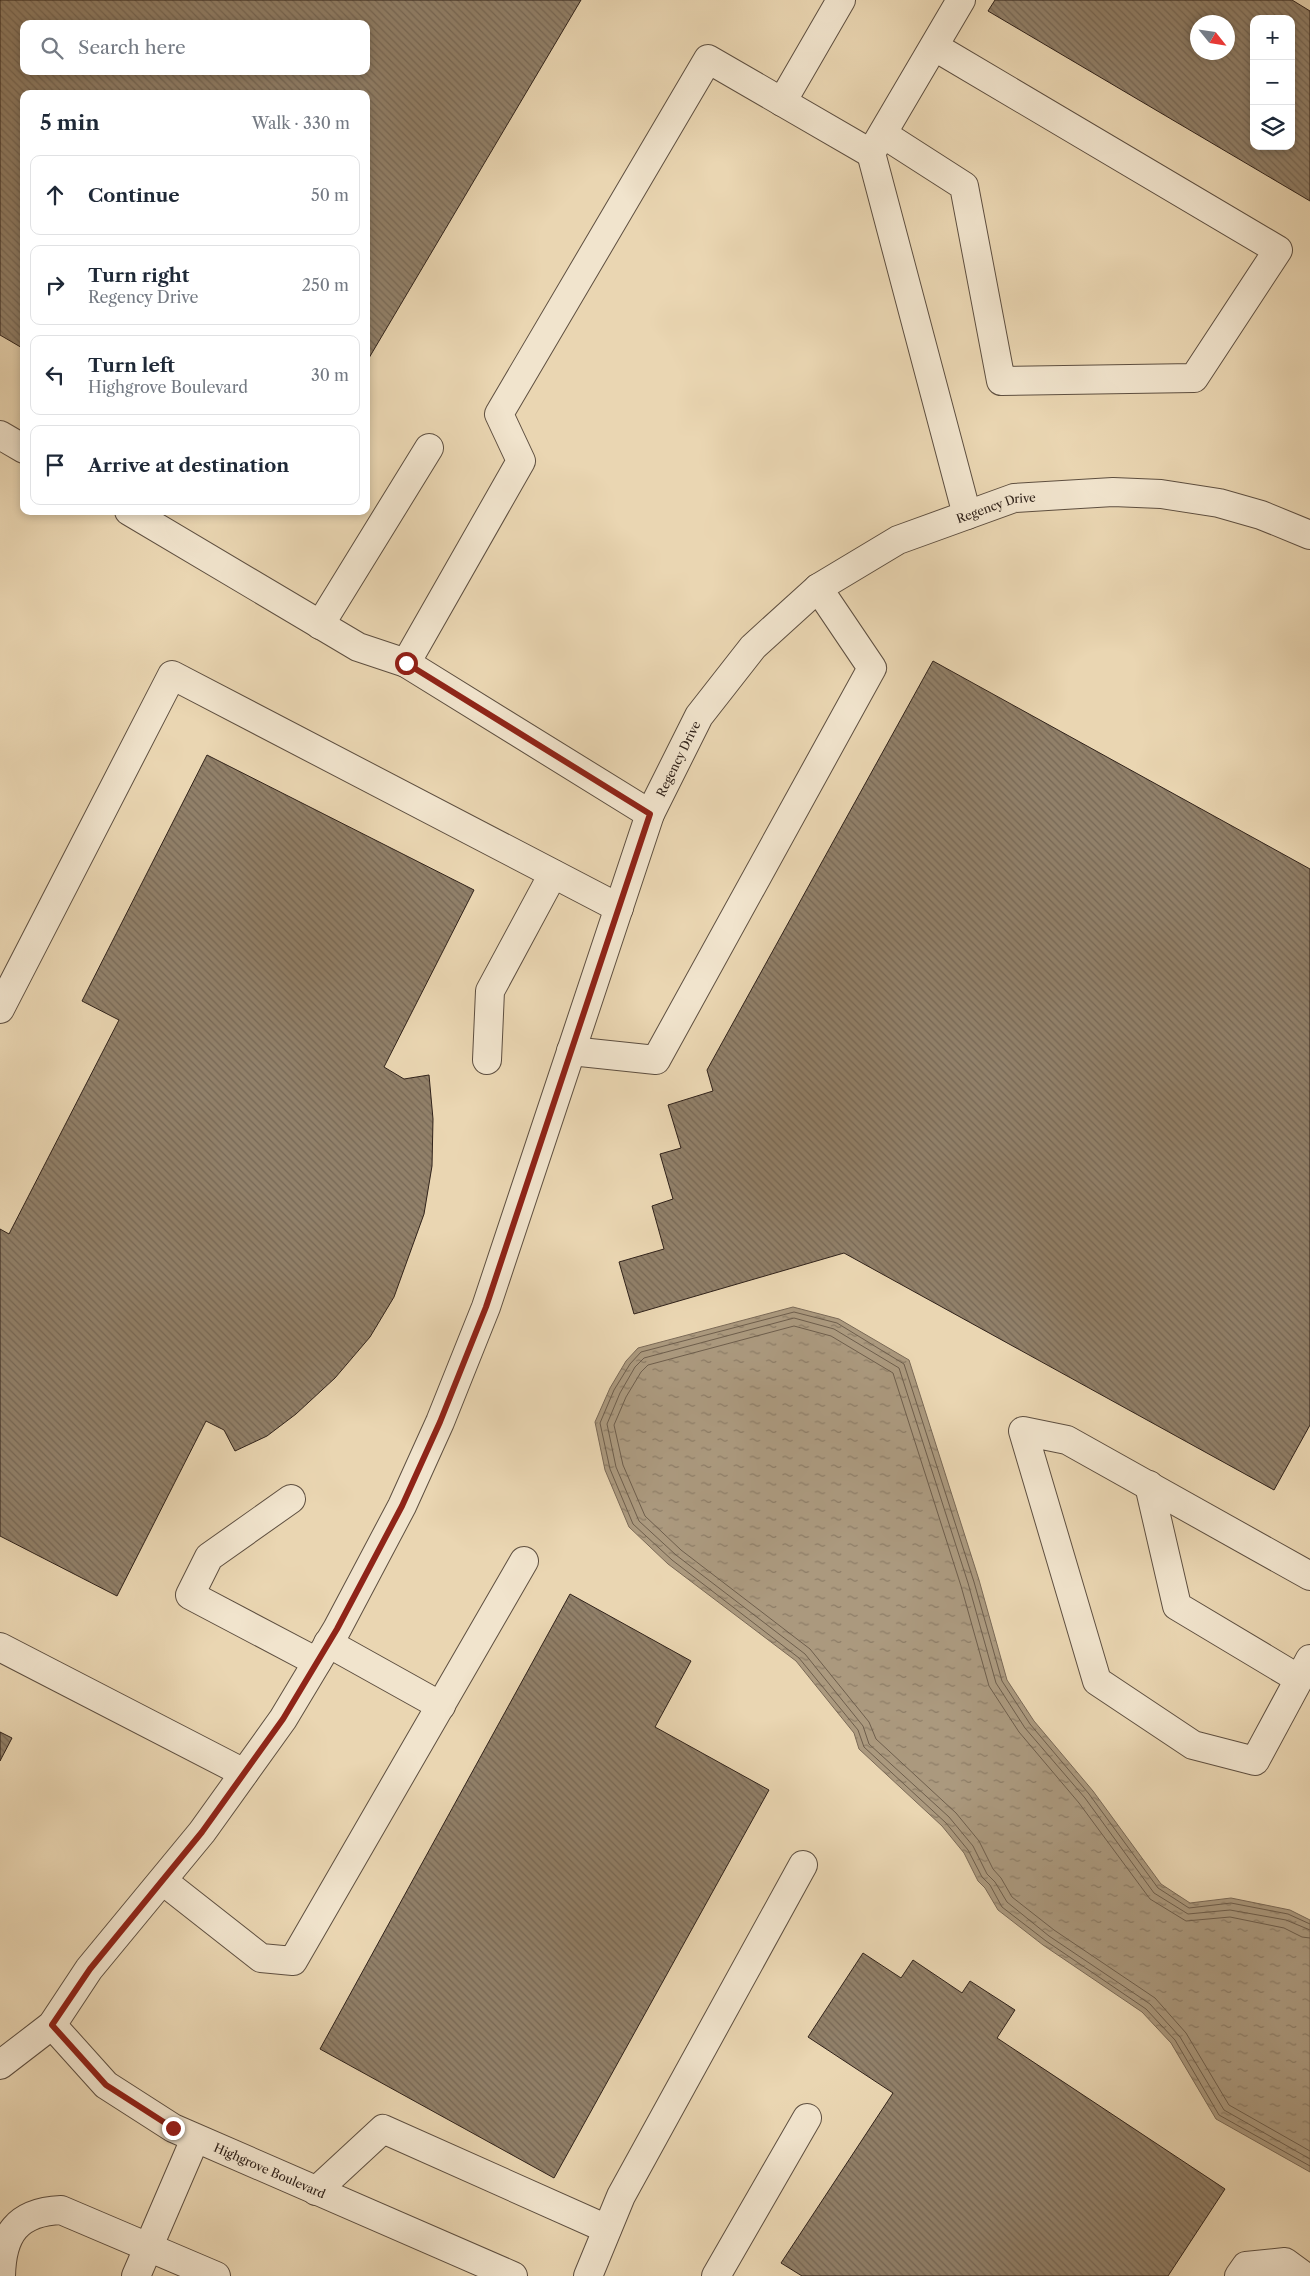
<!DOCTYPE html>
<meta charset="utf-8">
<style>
:root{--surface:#fff;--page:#f2f2f3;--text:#1f2937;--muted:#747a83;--line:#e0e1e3}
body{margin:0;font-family:"Libre Caslon Text",serif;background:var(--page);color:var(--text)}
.controls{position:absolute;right:15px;top:15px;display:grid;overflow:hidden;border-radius:10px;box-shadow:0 2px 8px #0003}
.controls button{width:45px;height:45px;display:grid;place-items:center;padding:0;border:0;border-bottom:1px solid var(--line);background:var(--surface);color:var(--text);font:25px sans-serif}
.compass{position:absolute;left:1190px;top:15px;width:45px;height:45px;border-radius:50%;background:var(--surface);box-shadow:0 2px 8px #0003;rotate:120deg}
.stop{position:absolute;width:15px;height:15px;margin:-11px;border:4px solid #8f2418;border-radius:50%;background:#fff}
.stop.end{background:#8f2418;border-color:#fff;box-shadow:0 1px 5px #0008}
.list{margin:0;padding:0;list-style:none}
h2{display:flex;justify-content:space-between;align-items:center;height:65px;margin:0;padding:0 20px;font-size:21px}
h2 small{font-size:16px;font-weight:400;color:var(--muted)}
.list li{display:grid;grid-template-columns:32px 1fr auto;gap:15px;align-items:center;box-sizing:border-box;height:80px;margin:0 10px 10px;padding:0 10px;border:1px solid var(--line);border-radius:10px}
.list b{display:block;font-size:19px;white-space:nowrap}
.list p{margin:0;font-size:16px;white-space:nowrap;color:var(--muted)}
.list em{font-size:16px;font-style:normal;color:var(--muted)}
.icon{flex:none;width:28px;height:28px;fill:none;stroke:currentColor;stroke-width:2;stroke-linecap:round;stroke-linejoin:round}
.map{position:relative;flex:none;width:1310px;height:2276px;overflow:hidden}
.search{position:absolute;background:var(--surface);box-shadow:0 2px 8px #0003;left:20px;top:20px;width:350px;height:55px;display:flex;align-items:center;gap:12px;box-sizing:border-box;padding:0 18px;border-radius:10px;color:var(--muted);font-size:19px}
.panel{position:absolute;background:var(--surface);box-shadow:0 2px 8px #0003;left:20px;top:90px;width:350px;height:425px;border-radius:10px}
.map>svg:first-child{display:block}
</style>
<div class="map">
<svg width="1310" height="2276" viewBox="0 0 1310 2276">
<defs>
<pattern id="water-ripples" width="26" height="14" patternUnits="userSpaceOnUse" patternTransform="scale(1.25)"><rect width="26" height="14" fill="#ab997e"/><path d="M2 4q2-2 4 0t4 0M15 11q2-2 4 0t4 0" fill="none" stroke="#8c7c66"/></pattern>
<pattern id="building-back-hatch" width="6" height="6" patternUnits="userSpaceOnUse" patternTransform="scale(1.25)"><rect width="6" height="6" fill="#918069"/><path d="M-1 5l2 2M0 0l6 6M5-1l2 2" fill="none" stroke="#776856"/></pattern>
</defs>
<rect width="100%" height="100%" fill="#ead6b2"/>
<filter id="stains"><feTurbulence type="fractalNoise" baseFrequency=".004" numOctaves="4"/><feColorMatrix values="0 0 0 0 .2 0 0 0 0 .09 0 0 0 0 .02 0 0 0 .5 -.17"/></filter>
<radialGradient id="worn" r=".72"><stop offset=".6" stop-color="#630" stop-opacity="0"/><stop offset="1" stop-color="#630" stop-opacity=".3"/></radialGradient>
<path fill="url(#water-ripples)" stroke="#7a6956" d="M 793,1307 L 839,1319 L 909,1360 L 979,1580 L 1007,1680 L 1034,1721 L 1093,1791 L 1161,1884 L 1190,1903 L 1231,1898 L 1290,1910 L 1310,1920 L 1310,2172 L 1216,2119 L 1171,2043 L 1142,2012 L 1043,1945 L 998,1910 L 985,1888 L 978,1881 L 964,1853 L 942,1826 L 859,1749 L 854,1733 L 796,1661 L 668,1564 L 629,1527 L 605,1470 L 595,1422 L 610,1388 L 626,1361 L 638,1348 Z"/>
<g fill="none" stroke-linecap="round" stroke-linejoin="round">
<path stroke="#6e5e4c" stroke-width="1" d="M 1310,1924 L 1288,1914 L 1231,1903 L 1189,1908 L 1158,1888 L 1089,1794 L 1030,1724 L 1002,1681 L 974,1582 L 904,1364 L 837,1323 L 794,1312 L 641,1352 L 630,1364 L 614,1390 L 600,1423 L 610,1469 L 633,1524 L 672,1560 L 799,1658 L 858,1730 L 864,1747 L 946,1823 L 968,1850 L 982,1877 L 990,1885 L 1002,1907 L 1046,1941 L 1146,2009 L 1175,2040 L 1219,2115 L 1310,2166
M 1310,1930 L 1286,1920 L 1230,1910 L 1188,1914 L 1154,1893 L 1085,1798 L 1025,1728 L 996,1683 L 968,1583 L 899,1368 L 834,1329 L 794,1318 L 644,1358 L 635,1367 L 620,1393 L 607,1424 L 616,1467 L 639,1521 L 676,1555 L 805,1654 L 863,1726 L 869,1744 L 949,1817 L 973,1846 L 987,1874 L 995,1882 L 1007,1902 L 1049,1936 L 1150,2004 L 1180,2037 L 1224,2110 L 1310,2159
M 1310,1938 L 1302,1937 L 1284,1928 L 1230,1917 L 1186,1921 L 1150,1899 L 1079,1803 L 1019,1732 L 989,1686 L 961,1586 L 893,1373 L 831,1336 L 794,1326 L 648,1365 L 641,1372 L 626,1397 L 614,1425 L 623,1465 L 645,1516 L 681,1550 L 810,1649 L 869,1722 L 876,1739 L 956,1813 L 979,1841 L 993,1869 L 1001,1878 L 1012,1897 L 1054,1930 L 1155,1998 L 1186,2033 L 1229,2105 L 1310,2151"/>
</g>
<path fill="url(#building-back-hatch)" stroke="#30221a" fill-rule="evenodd" d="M 0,0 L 581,0 L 366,363 L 366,94 L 24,94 L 24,349 L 0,335 ZM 24,24 L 366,24 L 366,71 L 24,71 Z
M 995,0 L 1292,0 L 1310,11 L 1310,201 L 988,11 ZM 1254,19 L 1291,19 L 1291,146 L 1254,146 ZM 1198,22 L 1228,22 L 1228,52 L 1198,52 Z
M 933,661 L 1310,869 L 1310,1425 L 1274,1490 L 844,1253 L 634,1314 L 619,1262 L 664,1249 L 652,1206 L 673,1199 L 660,1154 L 681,1148 L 668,1105 L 713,1091 L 707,1070 Z
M 207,755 L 474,890 L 384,1067 L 404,1079 L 429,1075 L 433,1119 L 432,1166 L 424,1214 L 394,1297 L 370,1337 L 335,1378 L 296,1414 L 267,1436 L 235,1451 L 224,1430 L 206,1421 L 117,1596 L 0,1536 L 0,1229 L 9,1234 L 119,1020 L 82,1001 Z
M 570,1594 L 691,1661 L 655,1727 L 769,1790 L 554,2178 L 320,2049 Z
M 0,1732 L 12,1738 L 0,1761 Z
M 863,1953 L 901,1978 L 913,1960 L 962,1993 L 970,1981 L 1015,2010 L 997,2038 L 1225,2189 L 1168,2276 L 802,2276 L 781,2263 L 893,2093 L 808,2037 Z"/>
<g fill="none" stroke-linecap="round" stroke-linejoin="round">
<defs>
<g id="minor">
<path d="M 961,0 L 871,153 L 967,515"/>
<path d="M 782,102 L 841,0"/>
<path d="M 883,134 L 964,186 L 1001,381 L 1194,378 L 1278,250 L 935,47"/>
<path d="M 0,435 L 24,449"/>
<path d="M 129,511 L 358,647 L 406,663"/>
<path d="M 320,625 L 429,448"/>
<path d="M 650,814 L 406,663 L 521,461 L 499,414 L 708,59 L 872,154"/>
<path d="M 0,1009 L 172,675 L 619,908"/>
<path d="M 571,1051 L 656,1060 L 872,668 L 818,588"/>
<path d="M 487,1060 L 490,991 L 553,874"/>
<path d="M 1149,1485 L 1177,1606 L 1299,1679"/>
<path d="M 291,1499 L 209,1557 L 190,1595 L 317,1662"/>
<path d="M 1310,1576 L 1067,1440 L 1023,1431 L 1097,1681 L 1193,1745 L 1255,1761 L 1310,1659"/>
<path d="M 328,1643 L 441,1706"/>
<path d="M 0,1647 L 244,1773"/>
<path d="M 163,1881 L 261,1958 L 293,1961 L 524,1561"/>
<path id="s1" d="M 52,2025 L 106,2085 L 173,2128 L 513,2276"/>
<path id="s2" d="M 0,2065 L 52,2025 L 89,1969 L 202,1832 L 283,1719 L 337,1629 L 402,1506 L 440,1422 L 486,1307 L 650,814 L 699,716 L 753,647 L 818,588 L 898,540 L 1014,498 L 1113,492 L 1161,494 L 1219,503 L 1261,515 L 1310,535"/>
<path d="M 316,2191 L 383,2129 L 607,2229"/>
<path d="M 1,2276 C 2,2234 17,2212 61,2210 L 216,2276"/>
<path d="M 136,2276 L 195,2139"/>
<path d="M 588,2276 L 621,2196 L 803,1865"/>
<path d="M 716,2276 L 807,2118"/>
<path d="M 1239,2276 L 1246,2266 L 1285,2262 L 1304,2276"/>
</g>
</defs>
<use href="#minor" stroke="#5e4f40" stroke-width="30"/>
<use href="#minor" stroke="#f1e4cd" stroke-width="28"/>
</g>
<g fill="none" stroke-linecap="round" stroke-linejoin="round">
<path stroke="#8f2418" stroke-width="6" d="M 173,2128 L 106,2085 L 52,2025 L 90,1969 L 202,1832 L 283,1719 L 337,1629 L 402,1506 L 440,1422 L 486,1307 L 650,814 L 406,663"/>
</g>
<g text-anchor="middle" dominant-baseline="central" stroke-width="4.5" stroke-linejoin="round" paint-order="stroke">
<g font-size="12" fill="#30221a" stroke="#f1e4cd">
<text stroke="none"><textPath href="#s2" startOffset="1911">Regency Drive</textPath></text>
<text stroke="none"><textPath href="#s2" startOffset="1491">Regency Drive</textPath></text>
<text stroke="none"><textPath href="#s1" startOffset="266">Highgrove Boulevard</textPath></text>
</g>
</g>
<rect width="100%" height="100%" filter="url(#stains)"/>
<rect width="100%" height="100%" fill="url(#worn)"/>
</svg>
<div class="controls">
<button>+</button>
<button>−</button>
<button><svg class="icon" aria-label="layers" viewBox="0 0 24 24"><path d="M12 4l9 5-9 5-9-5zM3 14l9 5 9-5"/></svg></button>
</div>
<svg class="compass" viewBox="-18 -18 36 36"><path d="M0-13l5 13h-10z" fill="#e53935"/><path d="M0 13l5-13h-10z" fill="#747a83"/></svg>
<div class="stop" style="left:406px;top:663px"></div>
<div class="stop end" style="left:173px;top:2128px"></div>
<div class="search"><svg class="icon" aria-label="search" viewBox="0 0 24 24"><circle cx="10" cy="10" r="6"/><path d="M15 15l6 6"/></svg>Search here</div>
<section class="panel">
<h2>5 min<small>Walk · 330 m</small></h2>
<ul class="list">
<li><svg class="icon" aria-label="ahead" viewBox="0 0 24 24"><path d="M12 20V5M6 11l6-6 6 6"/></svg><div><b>Continue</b></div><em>50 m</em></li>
<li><svg class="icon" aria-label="right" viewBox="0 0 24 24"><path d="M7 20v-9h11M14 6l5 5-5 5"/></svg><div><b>Turn right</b><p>Regency Drive</p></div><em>250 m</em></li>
<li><svg class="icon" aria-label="left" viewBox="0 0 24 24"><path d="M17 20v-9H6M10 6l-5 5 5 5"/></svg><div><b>Turn left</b><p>Highgrove Boulevard</p></div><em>30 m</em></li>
<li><svg class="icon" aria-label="arrive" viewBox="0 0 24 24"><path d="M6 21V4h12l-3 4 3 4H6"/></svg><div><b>Arrive at destination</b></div></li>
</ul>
</section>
</div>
